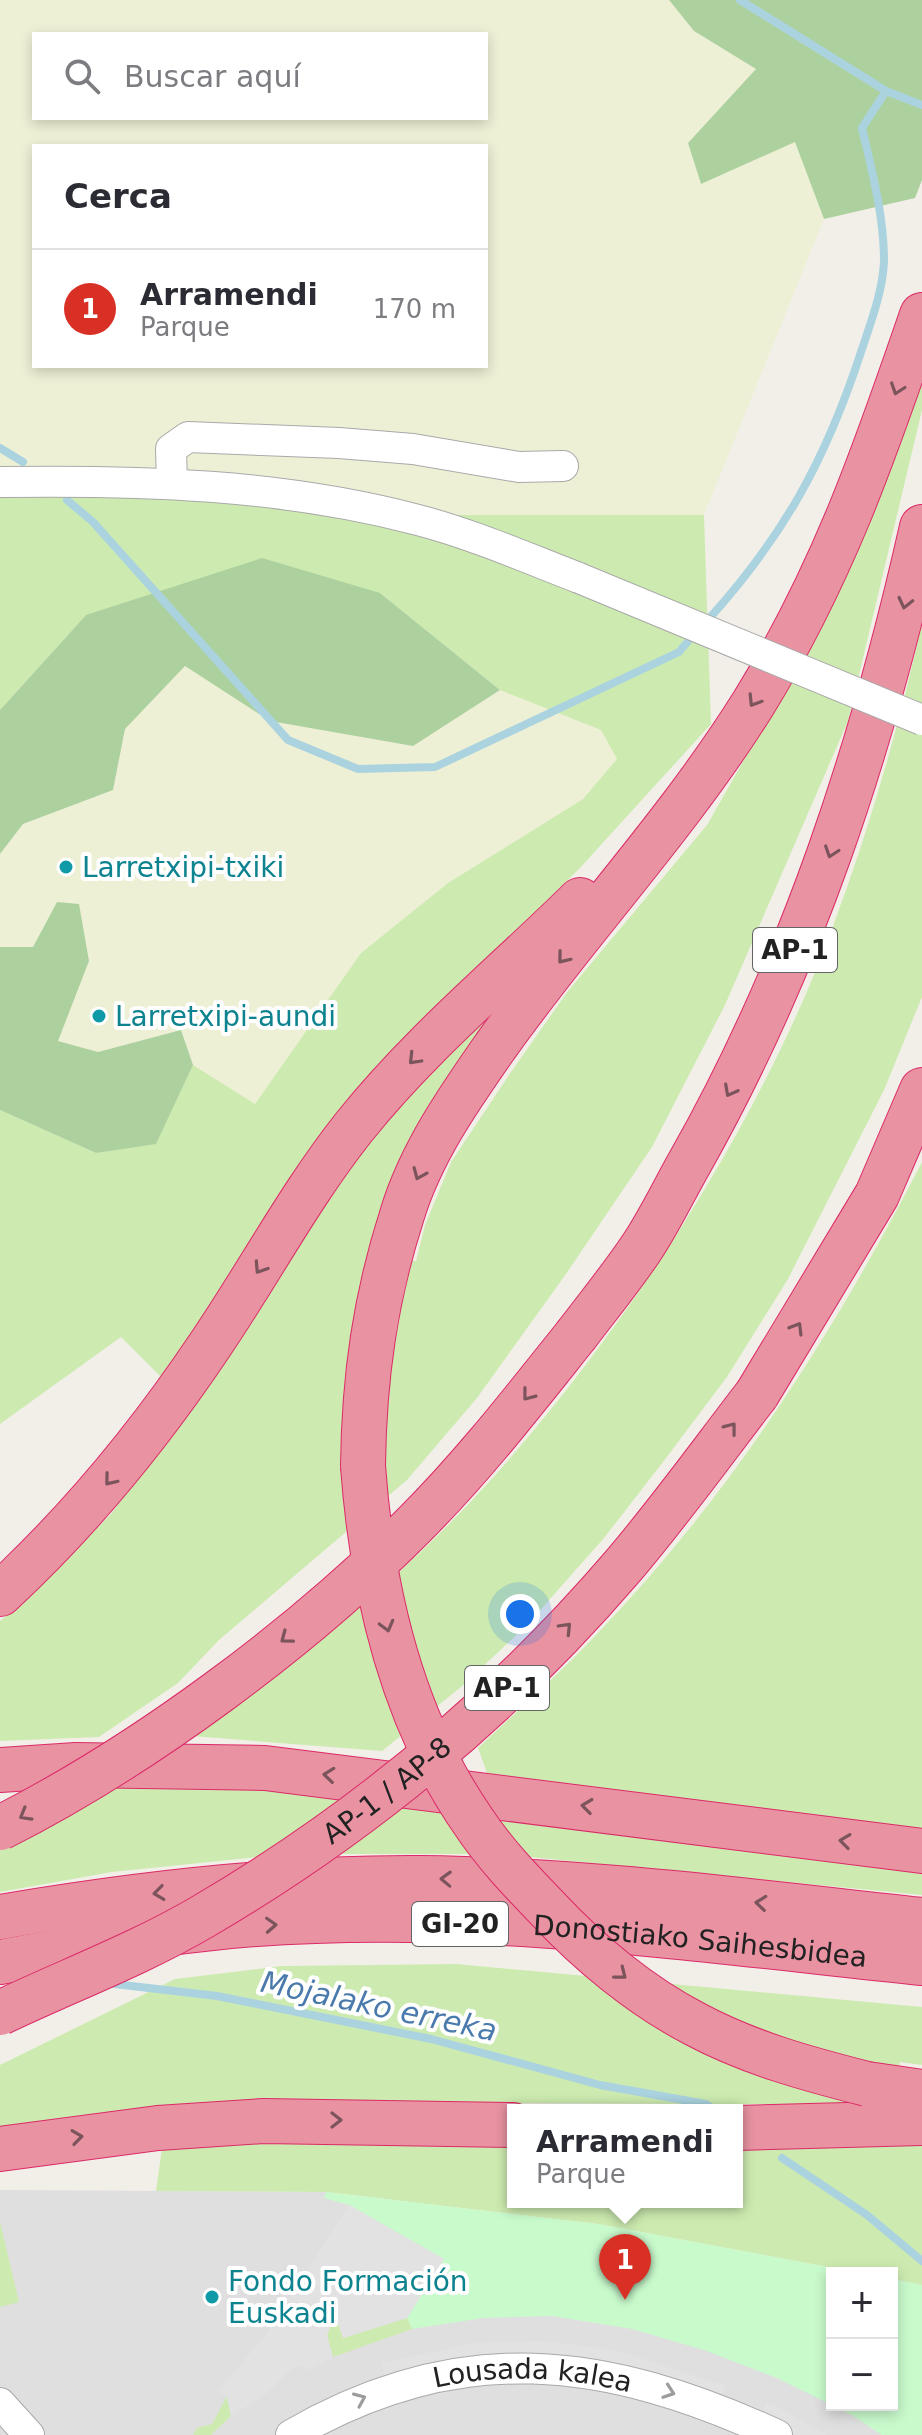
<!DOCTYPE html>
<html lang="es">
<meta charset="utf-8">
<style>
:root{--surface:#fff;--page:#f7f7f7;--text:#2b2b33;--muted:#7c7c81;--line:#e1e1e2;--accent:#d93025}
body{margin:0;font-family:"DejaVu Sans",sans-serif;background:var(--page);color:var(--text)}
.controls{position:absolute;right:24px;bottom:24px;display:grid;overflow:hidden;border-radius:0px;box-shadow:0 4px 12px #0003}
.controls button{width:72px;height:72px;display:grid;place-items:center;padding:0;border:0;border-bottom:2px solid var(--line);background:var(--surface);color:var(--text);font:40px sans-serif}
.you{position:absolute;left:520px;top:1614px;width:28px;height:28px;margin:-20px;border:6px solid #fff;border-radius:50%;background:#1a73e8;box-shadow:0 0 0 12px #1a73e833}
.badge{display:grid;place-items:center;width:52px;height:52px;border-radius:50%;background:var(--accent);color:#fff;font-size:26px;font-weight:700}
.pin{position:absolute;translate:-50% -66px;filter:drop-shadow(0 2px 4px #0008)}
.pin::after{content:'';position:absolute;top:42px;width:28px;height:24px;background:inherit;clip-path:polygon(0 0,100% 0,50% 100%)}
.popup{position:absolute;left:507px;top:2104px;width:236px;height:104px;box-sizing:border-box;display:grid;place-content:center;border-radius:0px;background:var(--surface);filter:drop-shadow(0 2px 6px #0005);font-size:26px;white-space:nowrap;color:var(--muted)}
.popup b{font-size:30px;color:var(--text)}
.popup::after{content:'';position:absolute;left:50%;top:100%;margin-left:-16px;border:16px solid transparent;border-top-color:var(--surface)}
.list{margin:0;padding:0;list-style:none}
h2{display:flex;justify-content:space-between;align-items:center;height:104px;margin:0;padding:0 32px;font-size:34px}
h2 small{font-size:26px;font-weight:400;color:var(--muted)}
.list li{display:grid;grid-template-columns:52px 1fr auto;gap:24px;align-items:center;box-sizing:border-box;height:120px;padding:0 32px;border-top:2px solid var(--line)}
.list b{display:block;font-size:30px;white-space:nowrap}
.list p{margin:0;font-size:26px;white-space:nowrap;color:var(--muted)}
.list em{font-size:26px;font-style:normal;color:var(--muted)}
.icon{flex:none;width:44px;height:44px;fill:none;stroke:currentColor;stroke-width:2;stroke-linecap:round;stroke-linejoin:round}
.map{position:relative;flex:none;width:922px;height:2435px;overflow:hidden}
.search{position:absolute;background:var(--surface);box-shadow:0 4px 12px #0003;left:32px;top:32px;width:456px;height:88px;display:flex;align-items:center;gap:20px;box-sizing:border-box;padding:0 28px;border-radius:0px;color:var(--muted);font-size:30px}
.panel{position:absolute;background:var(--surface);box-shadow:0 4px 12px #0003;left:32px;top:144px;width:456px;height:224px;border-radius:0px}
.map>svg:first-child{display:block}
</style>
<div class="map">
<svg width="922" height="2435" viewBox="0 0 922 2435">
<rect width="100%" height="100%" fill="#f2efe9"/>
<path fill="#e0dfdf" d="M 0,2190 L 326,2192 L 860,2273 L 832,2273 L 832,2405 L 892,2405 L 892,2279 L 922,2285 L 922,2435 L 0,2435 Z"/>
<path fill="#eef0d5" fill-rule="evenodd" d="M 0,0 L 669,0 L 694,31 L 756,69 L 688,143 L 701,184 L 796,141 L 824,219 L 704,515 L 406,515 L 0,485 ZM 34,34 L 486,34 L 486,118 L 34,118 ZM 34,146 L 486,146 L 486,366 L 34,366 Z
M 185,666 L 270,721 L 413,746 L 500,690 L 601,730 L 617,759 L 583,799 L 448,883 L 361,953 L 255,1105 L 193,1065 L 181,1030 L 98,1052 L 58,1041 L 89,961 L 57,902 L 33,947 L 0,947 L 0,854 L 23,824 L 113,790 L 125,729 Z"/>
<path fill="#cdebb0" d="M 919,383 L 922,384 L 922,410 L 848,721 L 725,1005 L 652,1147 L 566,1274 L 477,1398 L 407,1480 L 219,1640 L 178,1683 L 99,1737 L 0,1741 L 0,1621 L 29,1597 L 111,1514 L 300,1245 L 356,1155 L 497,999 L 505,1004 L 374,1259 L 416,1261 L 425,1225 L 451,1162 L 511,1072 L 568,991 L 707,825 L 820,626 Z
M 60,484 L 406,515 L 704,515 L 711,724 L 579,869 L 405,1040 L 161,1377 L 121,1337 L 0,1424 L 0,1110 L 96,1153 L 156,1143 L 193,1065 L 255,1104 L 361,953 L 448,883 L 583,799 L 617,759 L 601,730 L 500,690 L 380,593 L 86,615 L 0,710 L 0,488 Z
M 922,623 L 922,997 L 884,1090 L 788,1279 L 727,1377 L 663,1462 L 604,1538 L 527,1625 L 461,1687 L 382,1751 L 192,1736 C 298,1661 401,1579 489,1482 C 627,1329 762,1120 833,926 C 870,827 899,726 922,623 Z
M 922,1162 L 922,1830 L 487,1773 L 478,1748 C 518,1710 559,1674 596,1635 C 730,1496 834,1333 922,1162 Z
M 124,1774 L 922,1863 L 922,1895 L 498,1854 L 287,1854 L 112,1872 L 0,1892 L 0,1847 Z
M 456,1964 L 922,2007 L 922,2065 L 900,2062 L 888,2105 L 326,2102 L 0,2133 L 0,2065 L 175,1979 L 282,1966 Z
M 329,2138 L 513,2141 L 513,2202 L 737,2202 L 737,2145 L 922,2139 L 922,2285 L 892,2279 L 892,2273 L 860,2273 L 598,2224 L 326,2192 L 156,2191 L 162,2148 Z
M 0,2222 L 19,2302 L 0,2307 Z
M 407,2318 L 412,2329 L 333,2357 L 327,2335 L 332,2322 L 337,2319 L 343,2338 Z
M 227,2396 L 231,2416 L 211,2435 L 193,2435 L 197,2428 L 212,2424 Z"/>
<path fill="#add19e" d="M 669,0 L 922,0 L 922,180 L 915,198 L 824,219 L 795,142 L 701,184 L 688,143 L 756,69 L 694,31 Z
M 262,558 L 380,593 L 500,690 L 413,746 L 270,721 L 185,666 L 125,729 L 113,790 L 23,824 L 0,854 L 0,710 L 86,615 Z
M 57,902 L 79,904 L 89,961 L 58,1041 L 98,1052 L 181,1030 L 193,1065 L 156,1144 L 96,1153 L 0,1110 L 0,947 L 33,947 Z"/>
<path fill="#c8facc" d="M 326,2192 L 598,2224 L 860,2273 L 832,2273 L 832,2405 L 892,2405 L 892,2279 L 922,2285 L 922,2435 L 882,2435 L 852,2415 L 777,2378 L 704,2350 L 632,2329 L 552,2316 L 483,2318 L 412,2329 L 407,2318 L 444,2259 L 349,2205 L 324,2198 Z"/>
<path fill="#e2e2e2" d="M 349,2205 L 444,2259 L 407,2318 L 343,2338 L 337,2320 L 332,2321 L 327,2336 L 333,2357 L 307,2370 L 301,2366 L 292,2368 L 266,2394 L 231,2416 L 227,2397 L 218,2391 L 265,2336 Z
M 543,2341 L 616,2350 L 726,2386 L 719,2400 L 669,2381 L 387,2380 L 381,2363 L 474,2343 Z
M 767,2402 L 776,2406 L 827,2435 L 794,2435 L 766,2422 L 763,2410 Z"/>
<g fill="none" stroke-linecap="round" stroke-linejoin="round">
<path stroke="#aad3df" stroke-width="8" d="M 740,0 L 886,91 L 922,105
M 0,448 L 23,462
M 67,500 L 93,522 L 288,740 L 358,769 L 435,767 L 679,652 L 696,632
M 706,622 C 784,536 826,460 862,349 C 871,322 883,290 884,261 C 884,216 872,171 862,128 L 886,91
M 106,1983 L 217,1996 L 431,2039 L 600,2085 L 706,2104 L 715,2110
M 782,2158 L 867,2215 L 922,2261"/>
<defs>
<g id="minor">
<path d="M 0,482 C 141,480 281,484 418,520 C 472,534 527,558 579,578"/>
<path d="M 172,483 L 171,449 L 188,437 L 339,443 L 413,449 L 519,467 L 563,466"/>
<path d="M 0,2403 L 29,2435"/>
<path id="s1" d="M 291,2435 C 461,2337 605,2356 777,2435"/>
</g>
<g id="highway">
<path d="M 577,1334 C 599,1305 622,1277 642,1247 C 660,1220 674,1190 690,1162 C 802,964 872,749 922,527"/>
<path d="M 757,1394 L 877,1195 L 922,1090"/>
<path d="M 363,1466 C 364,1378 375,1299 402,1215 C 421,1152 460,1097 497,1044 C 579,929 678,824 753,704 C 832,576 874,455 922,315"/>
<path d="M 0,1594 C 81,1519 149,1436 210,1345 C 259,1273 300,1195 354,1127 C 421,1043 504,975 580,900"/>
<path d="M 0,1770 L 76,1765 L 265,1768 L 922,1851"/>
<path d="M 0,1917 C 140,1893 279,1877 421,1878 C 589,1880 756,1902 922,1920"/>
<path id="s2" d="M 0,1962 C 67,1950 135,1936 203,1929 C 438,1902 688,1939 922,1963"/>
<path d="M 867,2084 L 922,2092"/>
<path d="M 737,2128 L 922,2123"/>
<path d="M 0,2149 L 158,2128 L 263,2121 L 513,2125"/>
</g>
</defs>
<use href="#minor" stroke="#a9a9a9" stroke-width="32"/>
<use href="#highway" stroke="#dc2a67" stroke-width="46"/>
<use href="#minor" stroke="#fff" stroke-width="30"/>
<use href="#highway" stroke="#e892a2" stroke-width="44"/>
<defs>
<path id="minor-bridge" d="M 579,578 L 922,720"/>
<g id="highway-bridge">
<path d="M 363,1466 C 372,1590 401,1717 473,1821 C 494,1853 521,1881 548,1909 C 589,1953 641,1996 695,2024 C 749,2053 808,2069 867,2084"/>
<path d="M 0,1828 C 143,1756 303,1637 415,1524 C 474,1465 525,1399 577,1334"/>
<path id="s3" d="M 0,2013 C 67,1981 139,1954 202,1917 C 361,1824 503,1706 623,1566 C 670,1511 713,1451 757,1394"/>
</g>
</defs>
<use href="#minor-bridge" stroke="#a9a9a9" stroke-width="32" stroke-linecap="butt"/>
<use href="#highway-bridge" stroke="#dc2a67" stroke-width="46" stroke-linecap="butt"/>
<use href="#minor-bridge" stroke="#fff" stroke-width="30"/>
<use href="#highway-bridge" stroke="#e892a2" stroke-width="44"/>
</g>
<defs><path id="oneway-chevron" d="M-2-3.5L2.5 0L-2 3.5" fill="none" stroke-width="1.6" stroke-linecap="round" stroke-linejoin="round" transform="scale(2)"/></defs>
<g stroke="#7b545c">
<use href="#oneway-chevron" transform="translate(897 389) rotate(109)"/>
<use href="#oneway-chevron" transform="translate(905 603) rotate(103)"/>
<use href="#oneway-chevron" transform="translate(754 701) rotate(122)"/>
<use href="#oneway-chevron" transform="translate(831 852) rotate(109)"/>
<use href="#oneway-chevron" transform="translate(563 958) rotate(129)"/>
<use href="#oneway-chevron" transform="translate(414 1059) rotate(134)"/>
<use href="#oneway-chevron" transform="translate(730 1091) rotate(118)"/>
<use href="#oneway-chevron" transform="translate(419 1174) rotate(113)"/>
<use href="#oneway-chevron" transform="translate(260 1268) rotate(123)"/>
<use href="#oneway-chevron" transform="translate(797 1328) rotate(-59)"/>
<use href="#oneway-chevron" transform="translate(528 1395) rotate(128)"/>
<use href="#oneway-chevron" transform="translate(731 1428) rotate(-52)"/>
<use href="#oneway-chevron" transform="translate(110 1480) rotate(129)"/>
<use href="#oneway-chevron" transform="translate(387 1626) rotate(75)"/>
<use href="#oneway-chevron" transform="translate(566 1628) rotate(-46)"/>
<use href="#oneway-chevron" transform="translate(286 1638) rotate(143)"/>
<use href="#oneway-chevron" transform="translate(329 1775) rotate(-174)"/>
<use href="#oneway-chevron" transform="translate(587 1806) rotate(-173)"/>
<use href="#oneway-chevron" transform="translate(25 1815) rotate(150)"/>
<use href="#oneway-chevron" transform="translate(845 1841) rotate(-172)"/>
<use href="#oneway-chevron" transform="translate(446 1879) rotate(-178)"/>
<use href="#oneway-chevron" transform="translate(159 1893) rotate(173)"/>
<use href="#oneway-chevron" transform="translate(761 1903) rotate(-174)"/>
<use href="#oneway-chevron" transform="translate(271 1925) rotate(-3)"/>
<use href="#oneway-chevron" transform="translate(621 1974) rotate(38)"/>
<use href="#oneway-chevron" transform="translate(336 2120)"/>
<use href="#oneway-chevron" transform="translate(77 2137) rotate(-8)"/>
</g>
<g stroke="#9c9c9c">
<use href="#oneway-chevron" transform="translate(669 2392) rotate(19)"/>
<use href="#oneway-chevron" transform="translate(360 2399) rotate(-23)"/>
</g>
<g fill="#0f9aa8" stroke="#fff" stroke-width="3">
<circle cx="66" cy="867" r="8"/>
<circle cx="99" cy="1016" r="8"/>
<circle cx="212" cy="2297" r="8"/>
</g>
<g text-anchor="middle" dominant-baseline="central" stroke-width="8" stroke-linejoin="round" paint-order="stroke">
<g fill="#fff" stroke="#646464" stroke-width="2">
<rect x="753" y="928" width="84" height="44" rx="6"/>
<rect x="465" y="1666" width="84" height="44" rx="6"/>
<rect x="412" y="1902" width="96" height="44" rx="6"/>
</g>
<g font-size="26" font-weight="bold" fill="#222">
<text x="795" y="950">AP-1</text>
<text x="507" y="1688">AP-1</text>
<text x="460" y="1924">GI-20</text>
</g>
<g font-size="28" fill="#0d838f" stroke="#fff" text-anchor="start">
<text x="82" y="867">Larretxipi-txiki</text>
<text x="115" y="1016">Larretxipi-aundi</text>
<text x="228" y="2281">Fondo Formación<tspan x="228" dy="32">Euskadi</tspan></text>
</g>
<g font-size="28" fill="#222" stroke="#fff">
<text stroke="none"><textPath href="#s3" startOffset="448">AP-1 / AP-8</textPath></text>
<text stroke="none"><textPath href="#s2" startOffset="704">Donostiako Saihesbidea</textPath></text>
<text stroke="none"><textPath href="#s1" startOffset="254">Lousada kalea</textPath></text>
</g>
<g font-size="30" font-style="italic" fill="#4a7aab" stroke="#fff">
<text transform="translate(379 2006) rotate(12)">Mojalako erreka</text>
</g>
</g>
</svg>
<div class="controls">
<button>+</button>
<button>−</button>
</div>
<div class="you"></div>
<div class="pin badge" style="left:625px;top:2300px">1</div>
<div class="popup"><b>Arramendi</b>Parque</div>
<div class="search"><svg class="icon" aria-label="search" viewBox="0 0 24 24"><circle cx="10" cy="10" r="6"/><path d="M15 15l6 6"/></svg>Buscar aquí</div>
<section class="panel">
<h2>Cerca<small></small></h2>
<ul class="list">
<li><span class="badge">1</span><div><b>Arramendi</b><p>Parque</p></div><em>170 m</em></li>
</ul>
</section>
</div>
